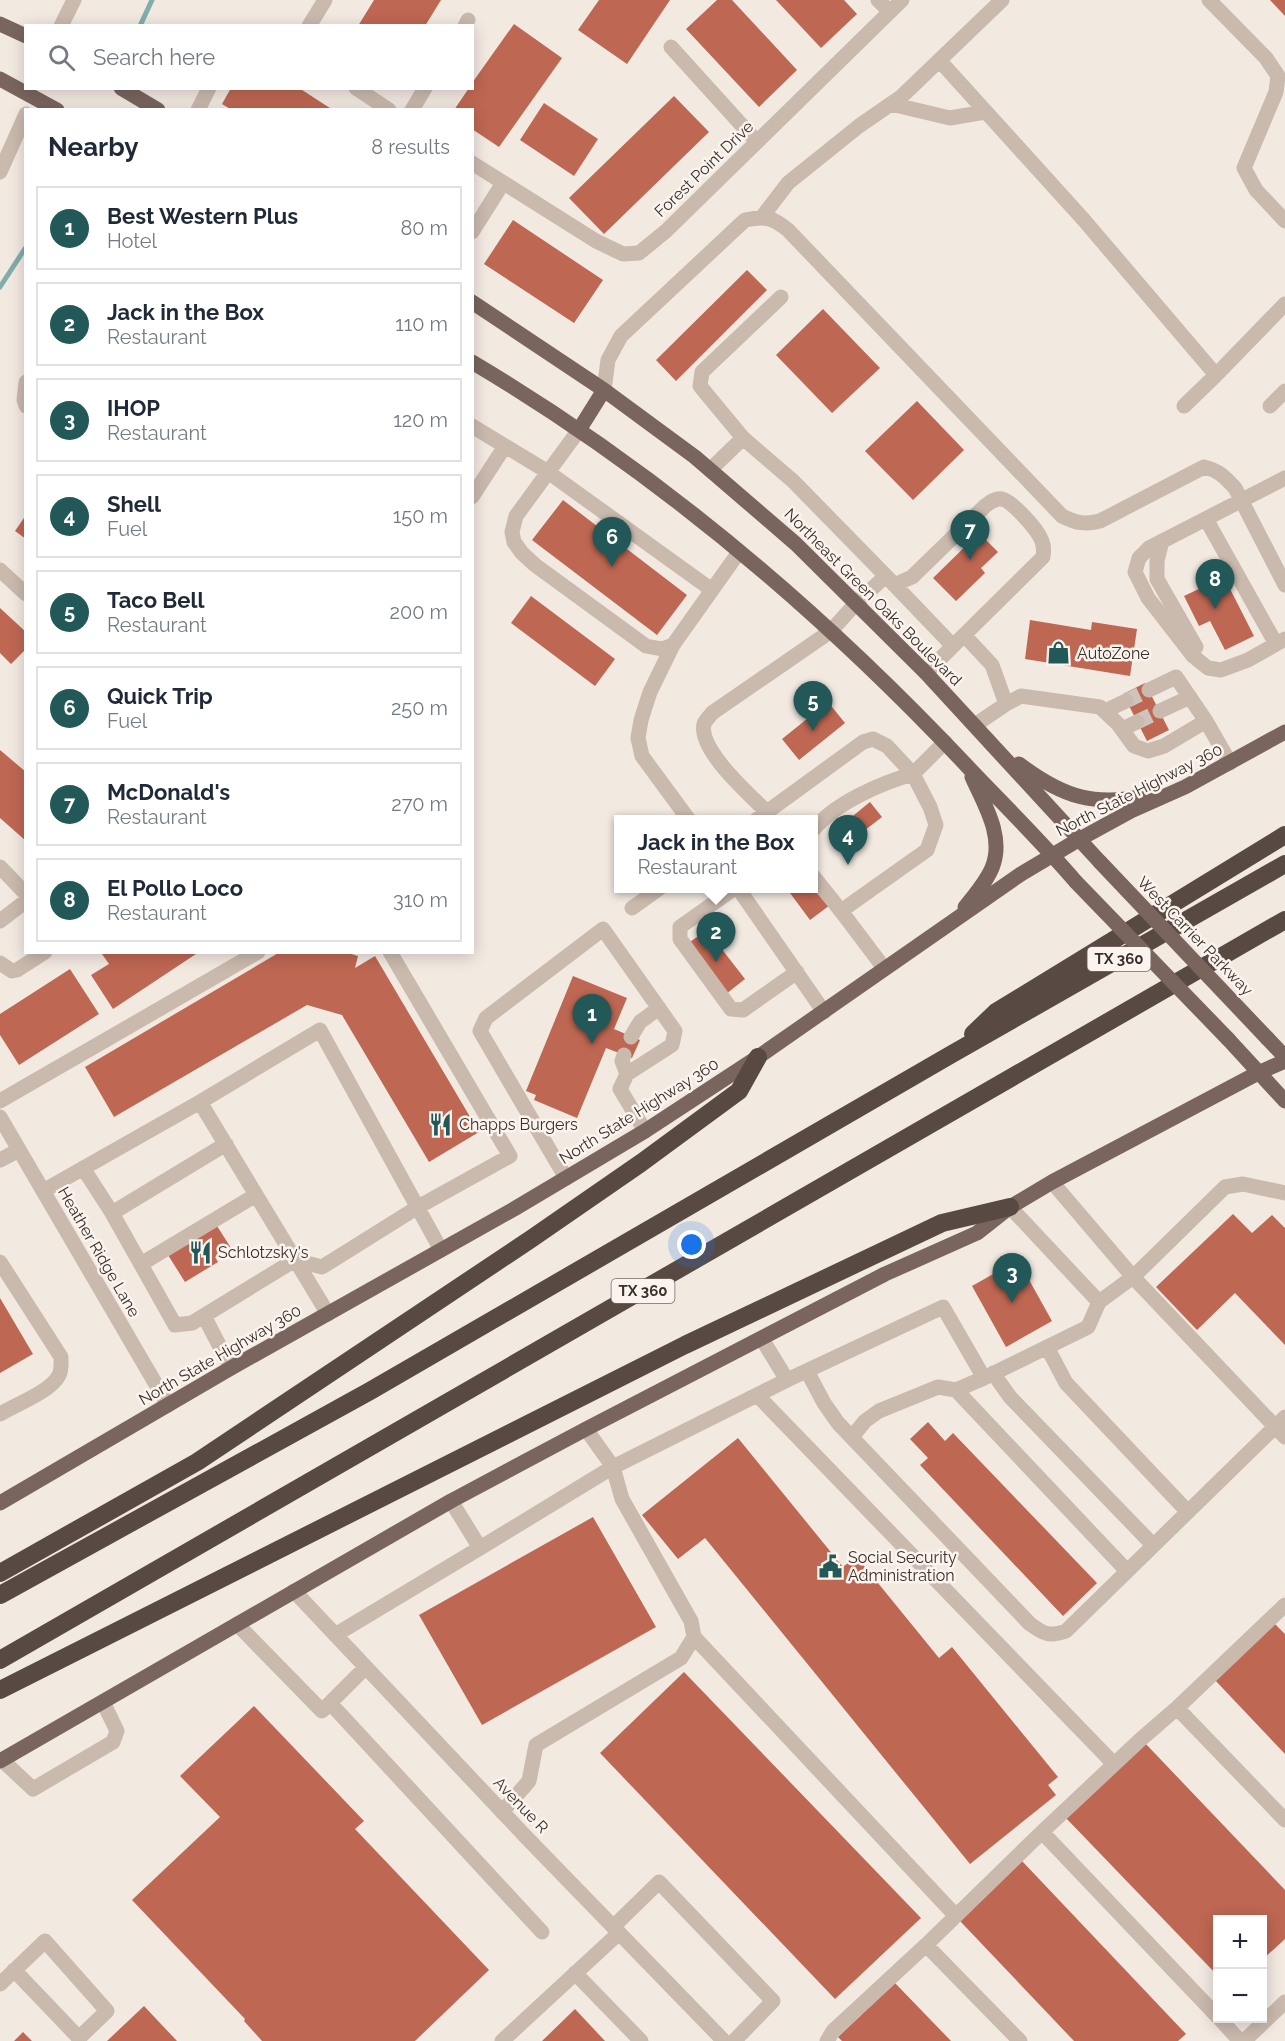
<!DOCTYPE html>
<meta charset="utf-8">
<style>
:root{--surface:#fff;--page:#f6f6f7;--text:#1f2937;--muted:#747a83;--line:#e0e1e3;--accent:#235858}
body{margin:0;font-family:Raleway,sans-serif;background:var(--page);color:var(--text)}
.controls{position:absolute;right:18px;bottom:18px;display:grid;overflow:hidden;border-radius:0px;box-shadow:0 3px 15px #0003}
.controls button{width:54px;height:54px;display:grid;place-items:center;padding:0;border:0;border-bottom:2px solid var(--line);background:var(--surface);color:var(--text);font:30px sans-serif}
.you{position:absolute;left:692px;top:1245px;width:21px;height:21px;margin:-15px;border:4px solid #fff;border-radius:50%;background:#1a73e8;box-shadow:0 0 0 9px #1a73e833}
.badge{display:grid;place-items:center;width:39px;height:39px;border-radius:50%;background:var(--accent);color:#fff;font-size:20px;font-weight:700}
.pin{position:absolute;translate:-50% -50px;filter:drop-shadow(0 2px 3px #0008)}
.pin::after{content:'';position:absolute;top:32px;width:21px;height:18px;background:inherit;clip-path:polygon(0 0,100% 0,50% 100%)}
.popup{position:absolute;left:614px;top:815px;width:204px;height:78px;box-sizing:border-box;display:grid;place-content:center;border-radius:0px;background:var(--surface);filter:drop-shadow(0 2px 4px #0005);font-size:20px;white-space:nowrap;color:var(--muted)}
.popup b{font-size:22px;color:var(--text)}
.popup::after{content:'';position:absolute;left:50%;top:100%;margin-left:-12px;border:12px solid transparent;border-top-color:var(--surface)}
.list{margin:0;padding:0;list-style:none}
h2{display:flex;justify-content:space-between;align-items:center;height:78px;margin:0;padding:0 24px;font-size:26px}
h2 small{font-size:20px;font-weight:400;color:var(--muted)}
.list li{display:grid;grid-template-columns:39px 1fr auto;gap:18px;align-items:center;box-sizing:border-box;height:84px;margin:0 12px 12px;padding:0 12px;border:2px solid var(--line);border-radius:0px}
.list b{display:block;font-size:22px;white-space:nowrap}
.list p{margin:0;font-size:20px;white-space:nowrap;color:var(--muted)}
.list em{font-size:20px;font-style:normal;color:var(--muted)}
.icon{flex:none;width:33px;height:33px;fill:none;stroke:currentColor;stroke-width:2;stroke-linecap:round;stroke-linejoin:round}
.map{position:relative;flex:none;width:1285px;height:2041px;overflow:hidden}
.search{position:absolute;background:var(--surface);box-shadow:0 3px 15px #0003;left:24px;top:24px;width:450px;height:66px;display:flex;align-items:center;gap:15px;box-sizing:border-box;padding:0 21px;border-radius:0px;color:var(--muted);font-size:22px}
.panel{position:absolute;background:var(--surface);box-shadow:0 3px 15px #0003;left:24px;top:108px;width:450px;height:846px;border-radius:0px}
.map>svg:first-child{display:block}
</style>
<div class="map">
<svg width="1285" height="2041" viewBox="0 0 1285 2041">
<rect width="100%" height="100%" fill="#f2e9e1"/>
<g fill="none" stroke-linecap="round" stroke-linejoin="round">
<path stroke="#82adad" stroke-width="5" d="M 140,26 L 152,0
M 0,287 L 26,247"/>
</g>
<path fill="#be6753" d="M 374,0 L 441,0 L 425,26 L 358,26 Z
M 599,0 L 670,0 L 627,64 L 578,30 Z
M 717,0 L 732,0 L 797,70 L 759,107 L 686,29 Z
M 776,0 L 844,0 L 857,14 L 821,48 Z
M 1270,0 L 1285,0 L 1285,16 Z
M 514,24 L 562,58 L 499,147 L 472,129 L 472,110 L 454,110 L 469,88 L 472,88 L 472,83 Z
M 231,88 L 299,88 L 333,110 L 232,110 L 222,104 Z
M 674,96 L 709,132 L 604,234 L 569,198 Z
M 544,103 L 598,139 L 574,176 L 520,140 Z
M 513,220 L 603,280 L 574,323 L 484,264 Z
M 747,270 L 767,290 L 676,381 L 656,360 Z
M 823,309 L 880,368 L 832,413 L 776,355 Z
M 917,401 L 964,450 L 913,500 L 865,451 Z
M 563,500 L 687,595 L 657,635 L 532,540 Z
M 26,515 L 26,539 L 15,531 Z
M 979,533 L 998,552 L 981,568 L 985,573 L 956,601 L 933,578 Z
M 1224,577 L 1254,636 L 1225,650 L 1210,621 L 1199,626 L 1184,596 Z
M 531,596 L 615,659 L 595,686 L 511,623 Z
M 0,608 L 26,632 L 26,649 L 11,664 L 0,653 Z
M 1030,620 L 1091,630 L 1092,622 L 1137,629 L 1130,676 L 1025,659 Z
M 1145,683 L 1169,730 L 1147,741 L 1123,694 Z
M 828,702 L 845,723 L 799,760 L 782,739 Z
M 0,750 L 26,772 L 26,841 L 0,818 Z
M 870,802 L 882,817 L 860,834 L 849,819 Z
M 796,888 L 813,888 L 830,905 L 810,920 L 790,893 Z
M 707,930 L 745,979 L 726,994 L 687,944 Z
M 104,952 L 199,952 L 113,1009 L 91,975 L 109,964 L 102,954 Z
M 280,952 L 345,952 L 358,956 L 355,968 L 375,956 L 479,1132 L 429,1162 L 342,1015 L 307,1005 L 114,1117 L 85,1067 Z
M 70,969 L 99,1014 L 19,1065 L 0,1035 L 0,1014 Z
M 573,976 L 627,998 L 614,1029 L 640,1040 L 632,1058 L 606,1048 L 577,1118 L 534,1100 L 536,1095 L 526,1091 Z
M 1233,1214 L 1252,1233 L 1272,1215 L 1285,1228 L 1285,1345 L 1235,1293 L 1197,1330 L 1156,1287 Z
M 217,1226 L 231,1248 L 215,1257 L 218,1262 L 185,1282 L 168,1255 Z
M 1018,1260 L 1052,1321 L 1006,1347 L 972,1286 Z
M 0,1298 L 33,1354 L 0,1373 Z
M 928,1422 L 945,1441 L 953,1433 L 1097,1583 L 1063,1616 L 920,1465 L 928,1458 L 910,1439 Z
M 738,1438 L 843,1567 L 856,1556 L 939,1658 L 952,1647 L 1058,1777 L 1048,1785 L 1056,1795 L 970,1864 L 705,1538 L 678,1559 L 642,1515 Z
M 593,1517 L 656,1627 L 482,1725 L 419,1615 Z
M 1272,1621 L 1285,1634 L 1285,1754 L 1213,1678 Z
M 684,1672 L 921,1918 L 835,1999 L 600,1753 Z
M 254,1706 L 364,1821 L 355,1829 L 489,1970 L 415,2041 L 262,2041 L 244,2021 L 245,2019 L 132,1900 L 220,1817 L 180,1776 Z
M 1144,1742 L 1285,1890 L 1285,1939 L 1262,1960 L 1262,1920 L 1218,1920 L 1218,1976 L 1065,1817 Z
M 1022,1861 L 1186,2034 L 1178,2041 L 1074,2041 L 960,1921 Z
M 895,1983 L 951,2041 L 842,2041 L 838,2037 Z
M 144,2006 L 177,2041 L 107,2041 Z
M 575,2009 L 605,2041 L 542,2041 Z
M 23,2032 L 32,2041 L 14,2041 Z"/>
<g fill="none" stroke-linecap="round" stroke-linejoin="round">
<path stroke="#cdc4bd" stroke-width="15" stroke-dasharray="15 8" stroke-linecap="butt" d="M 1126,701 L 1149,690
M 1137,722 L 1160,711"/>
<path stroke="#cab9ad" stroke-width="15" d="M 878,0 L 890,12
M 1209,0 L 1266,58 L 1278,76 L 1276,92 L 1244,168 L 1256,190 L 1285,221
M 61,26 L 74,0
M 309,26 L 325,0
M 465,26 L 468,20
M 671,47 L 757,142
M 939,60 L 1083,219 L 1216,375 L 1285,304
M 356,88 L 389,110
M 891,104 L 950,118 L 985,112
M 198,110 L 209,88
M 412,110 L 425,88
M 472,163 L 596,241 L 623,254 L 639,253 L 666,231 L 902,0
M 0,172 L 26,114
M 762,217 L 788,183 L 859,126 L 901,97 L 1002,0
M 472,232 L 503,183
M 26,382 L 24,400 L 26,406
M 604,390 L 608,360 L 621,336 L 745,220 C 766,216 772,217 788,230 L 1062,516 C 1076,523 1085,525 1100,521 L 1204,467 C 1218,470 1225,477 1235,488 L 1285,585
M 1184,406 L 1216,375
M 1270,406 L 1285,391
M 472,426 L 548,472 L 712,590
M 579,430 L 516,516 L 512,532 L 514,542 L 522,553 L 535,565 L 646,646 L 662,649 L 673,645 L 739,552
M 743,438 L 793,481 L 886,576
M 710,470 L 743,438 L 700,386 L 702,372 L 781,297
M 1285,478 L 1149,548 L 1139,558 L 1135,572 L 1148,598 L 1193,656 L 1208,668 L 1221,670 L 1248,660 L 1285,639
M 472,497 L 505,446
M 1206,519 L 1276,644
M 1162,541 L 1157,561 L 1157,579 L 1196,647
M 0,570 L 26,594
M 894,585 L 912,577 L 985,506 C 990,502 995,498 1002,499 C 1012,501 1037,529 1041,539 C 1044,545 1044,551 1043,557 L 953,646
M 964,635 L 992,665 L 1006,704 L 975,725
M 673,645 L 650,692 L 641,720 L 638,738 L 642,756 L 689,820
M 1149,690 L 1176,677 L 1206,721
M 1006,704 L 1021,696 L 1100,707 L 1118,724 L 1134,746 L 1148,751 L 1164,746 L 1206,721 L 1230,763
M 1105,711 L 1126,701
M 1160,711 L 1190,697
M 1122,729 L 1137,722
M 767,812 C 750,795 698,750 704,724 C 705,721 710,716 712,713 L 831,631 L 857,602 L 886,576 L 953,646 L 926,673
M 756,820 L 863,742 L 873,739 L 887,746 L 913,774 C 881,783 835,803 813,830
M 0,867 L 26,894
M 813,876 L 841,911
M 735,888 L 680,927 L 680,939 L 731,1009 L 743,1010 L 797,972
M 738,888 L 824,1012
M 632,908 L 660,888
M 0,921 L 26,901
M 0,963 L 12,971 L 17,970 L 45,952
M 884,968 L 841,911 L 927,850 L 936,825 L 930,807 L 913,774 L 945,742
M 631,1037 L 640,1022 L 659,1008
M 624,1055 L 622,1061 L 627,1074
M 0,1101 L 258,952
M 200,1102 L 328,1314
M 0,1117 L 168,1405
M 0,1160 L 19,1150
M 83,1168 L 112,1213 L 175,1325 L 192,1323 L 295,1260 L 322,1267 L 418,1207 L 510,1156 L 390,952
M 566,1178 L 480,1031 L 486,1018 L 603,929 L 675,1031 L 672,1045 L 627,1074 L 620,1089 L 645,1131
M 43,1191 L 200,1102 L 320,1030 L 441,1250
M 1285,1193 L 1243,1184 L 1225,1187 L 1133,1277 L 1285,1437
M 1010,1207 L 1099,1302 L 1133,1277 L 1052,1182
M 112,1213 L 226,1144
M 0,1262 L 61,1357 C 61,1363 62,1369 59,1375 C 52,1391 15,1405 0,1414
M 141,1264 L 256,1195
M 204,1316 L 231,1368
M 762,1339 L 787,1380 L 943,1307 L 984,1378 L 1088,1327 L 1099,1302
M 1047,1347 L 1066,1383 L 1188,1512
M 807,1371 L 824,1403 L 838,1423 L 1030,1624 C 1044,1634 1049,1637 1066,1631 L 1285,1417
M 993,1373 L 1010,1397 L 1153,1545
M 956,1390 L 1127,1571
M 757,1395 L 1114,1764
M 586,1429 L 613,1467 L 787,1380
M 852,1437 L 865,1421 L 879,1411 L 938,1387 L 956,1390 L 984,1378
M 451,1501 L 480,1548 L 613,1467 L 622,1499 L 691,1621 L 694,1637 L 681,1658 L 536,1745 L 529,1781 L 502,1812
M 294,1591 L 526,1837 L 724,2041
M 237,1624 L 322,1711 L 366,1667
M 335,1635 L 480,1548
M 694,1637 L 956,1916
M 330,1703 L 542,1932
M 1177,1708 L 1285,1820
M 2,1760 L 33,1789 L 113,1742 L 117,1731 L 103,1702
M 1042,1832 L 1218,2017
M 613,1927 L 659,1882 L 773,2001 L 734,2041
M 926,1945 L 1020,2041
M 575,1973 L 641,2041
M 0,1984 L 45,1941 L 107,2011 L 79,2038 L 14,1970
M 1219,2018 L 1240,2041
M 502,2041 L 619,1933
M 827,2041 L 833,2031 L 926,1945 L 1042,1832 L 1140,1740 L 1177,1708 L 1285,1605
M 1244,2041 L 1285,2002"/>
<path stroke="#79655e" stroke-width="15" d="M 0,24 L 26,36
M 0,79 L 57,110
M 121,88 L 158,110
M 472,302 L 604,390 L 695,457 L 796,544 L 926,673 L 1100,862
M 472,362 C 656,471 821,611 967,766 C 1004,805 1042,842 1076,882
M 579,430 L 604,390
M 1019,764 C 1064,798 1095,807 1150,795
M 965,907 C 975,895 986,882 992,868 C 1005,837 984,804 972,777
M 1267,1038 L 1285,1057
M 1228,1039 L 1285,1101
M 0,1503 L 231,1368 L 514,1209 L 645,1131 L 758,1057 L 1021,874 L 1078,840 L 1131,811 L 1185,787 L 1285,732
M 0,1761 L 451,1501 L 586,1429 L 885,1274 L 977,1233 L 1010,1207 L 1052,1182 L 1258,1073 L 1285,1061"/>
<path stroke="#594943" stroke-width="18" d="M 973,1034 L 996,1012 L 1285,835
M 0,1573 L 197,1462 L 531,1239 L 641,1163 L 739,1091 L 758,1057
M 0,1595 L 370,1391 L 952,1054 L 1285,864
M 0,1660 L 1285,920
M 0,1690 L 685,1345 L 942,1223 L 1010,1207"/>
<path stroke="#79655e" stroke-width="15" d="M 1100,862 L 1267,1038
M 1076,882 L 1228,1039"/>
</g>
<defs>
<symbol id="shop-bare" viewBox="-9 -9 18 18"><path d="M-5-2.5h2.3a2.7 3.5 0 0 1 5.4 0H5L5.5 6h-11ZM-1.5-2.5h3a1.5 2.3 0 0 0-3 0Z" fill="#235858" stroke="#faf3ee" stroke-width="2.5" paint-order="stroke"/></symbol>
<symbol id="restaurant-bare" viewBox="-9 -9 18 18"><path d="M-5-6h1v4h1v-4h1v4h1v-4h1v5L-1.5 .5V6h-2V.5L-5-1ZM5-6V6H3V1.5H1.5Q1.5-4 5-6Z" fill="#235858" stroke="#faf3ee" stroke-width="2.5" paint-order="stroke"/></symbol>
<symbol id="civic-bare" viewBox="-9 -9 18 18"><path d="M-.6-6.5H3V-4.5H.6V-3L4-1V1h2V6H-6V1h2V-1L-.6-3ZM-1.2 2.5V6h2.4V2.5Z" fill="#235858" stroke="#faf3ee" stroke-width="2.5" paint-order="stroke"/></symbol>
</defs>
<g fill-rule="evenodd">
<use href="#shop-bare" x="1042" y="636" width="33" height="33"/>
<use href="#restaurant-bare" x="424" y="1108" width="33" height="33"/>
<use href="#restaurant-bare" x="184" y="1236" width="33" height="33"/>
<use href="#civic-bare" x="814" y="1550" width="33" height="33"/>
</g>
<g text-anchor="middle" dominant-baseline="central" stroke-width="5" stroke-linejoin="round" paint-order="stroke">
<g fill="#faf3ee" stroke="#736a66" stroke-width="1.5">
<rect x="1087.5" y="947" width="63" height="24" rx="4.5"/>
<rect x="611.5" y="1279" width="63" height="24" rx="4.5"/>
</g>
<g font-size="15" font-weight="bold" fill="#392f2b">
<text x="1119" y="959">TX 360</text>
<text x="643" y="1291">TX 360</text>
</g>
<g font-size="16" fill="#392f2b" stroke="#faf3ee">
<text transform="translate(704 169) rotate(-44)">Forest Point Drive</text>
<text transform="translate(873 597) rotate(45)">Northeast Green Oaks Boulevard</text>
<text transform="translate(1139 790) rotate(-27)">North State Highway 360</text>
<text transform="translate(1195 936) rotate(46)">West Carrier Parkway</text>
<text transform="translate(639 1111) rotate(-32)">North State Highway 360</text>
<text transform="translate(99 1252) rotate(60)">Heather Ridge Lane</text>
<text transform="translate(220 1355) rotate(-30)">North State Highway 360</text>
<text transform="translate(521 1805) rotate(46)">Avenue R</text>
</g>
<g font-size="16" fill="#392f2b" stroke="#faf3ee" text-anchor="start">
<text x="1077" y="653">AutoZone</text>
<text x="459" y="1124">Chapps Burgers</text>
<text x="218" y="1252">Schlotzsky's</text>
<text x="848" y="1557">Social Security<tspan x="848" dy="18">Administration</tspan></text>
</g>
</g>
</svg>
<div class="controls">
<button>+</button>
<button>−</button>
</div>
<div class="you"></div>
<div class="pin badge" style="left:592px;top:1044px">1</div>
<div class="pin badge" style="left:716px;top:962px">2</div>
<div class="popup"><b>Jack in the Box</b>Restaurant</div>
<div class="pin badge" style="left:1012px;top:1303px">3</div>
<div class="pin badge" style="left:848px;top:865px">4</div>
<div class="pin badge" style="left:813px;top:731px">5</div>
<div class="pin badge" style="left:612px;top:567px">6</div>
<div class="pin badge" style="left:970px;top:560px">7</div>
<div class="pin badge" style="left:1215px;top:609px">8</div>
<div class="search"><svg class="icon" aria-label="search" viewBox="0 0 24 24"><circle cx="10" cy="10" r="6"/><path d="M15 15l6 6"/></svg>Search here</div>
<section class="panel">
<h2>Nearby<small>8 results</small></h2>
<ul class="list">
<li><span class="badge">1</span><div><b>Best Western Plus</b><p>Hotel</p></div><em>80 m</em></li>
<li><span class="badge">2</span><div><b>Jack in the Box</b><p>Restaurant</p></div><em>110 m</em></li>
<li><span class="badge">3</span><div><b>IHOP</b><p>Restaurant</p></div><em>120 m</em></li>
<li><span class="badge">4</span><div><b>Shell</b><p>Fuel</p></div><em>150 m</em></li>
<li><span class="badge">5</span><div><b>Taco Bell</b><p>Restaurant</p></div><em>200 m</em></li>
<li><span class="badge">6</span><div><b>Quick Trip</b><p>Fuel</p></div><em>250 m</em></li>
<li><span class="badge">7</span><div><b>McDonald's</b><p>Restaurant</p></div><em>270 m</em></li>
<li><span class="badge">8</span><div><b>El Pollo Loco</b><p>Restaurant</p></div><em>310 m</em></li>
</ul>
</section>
</div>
